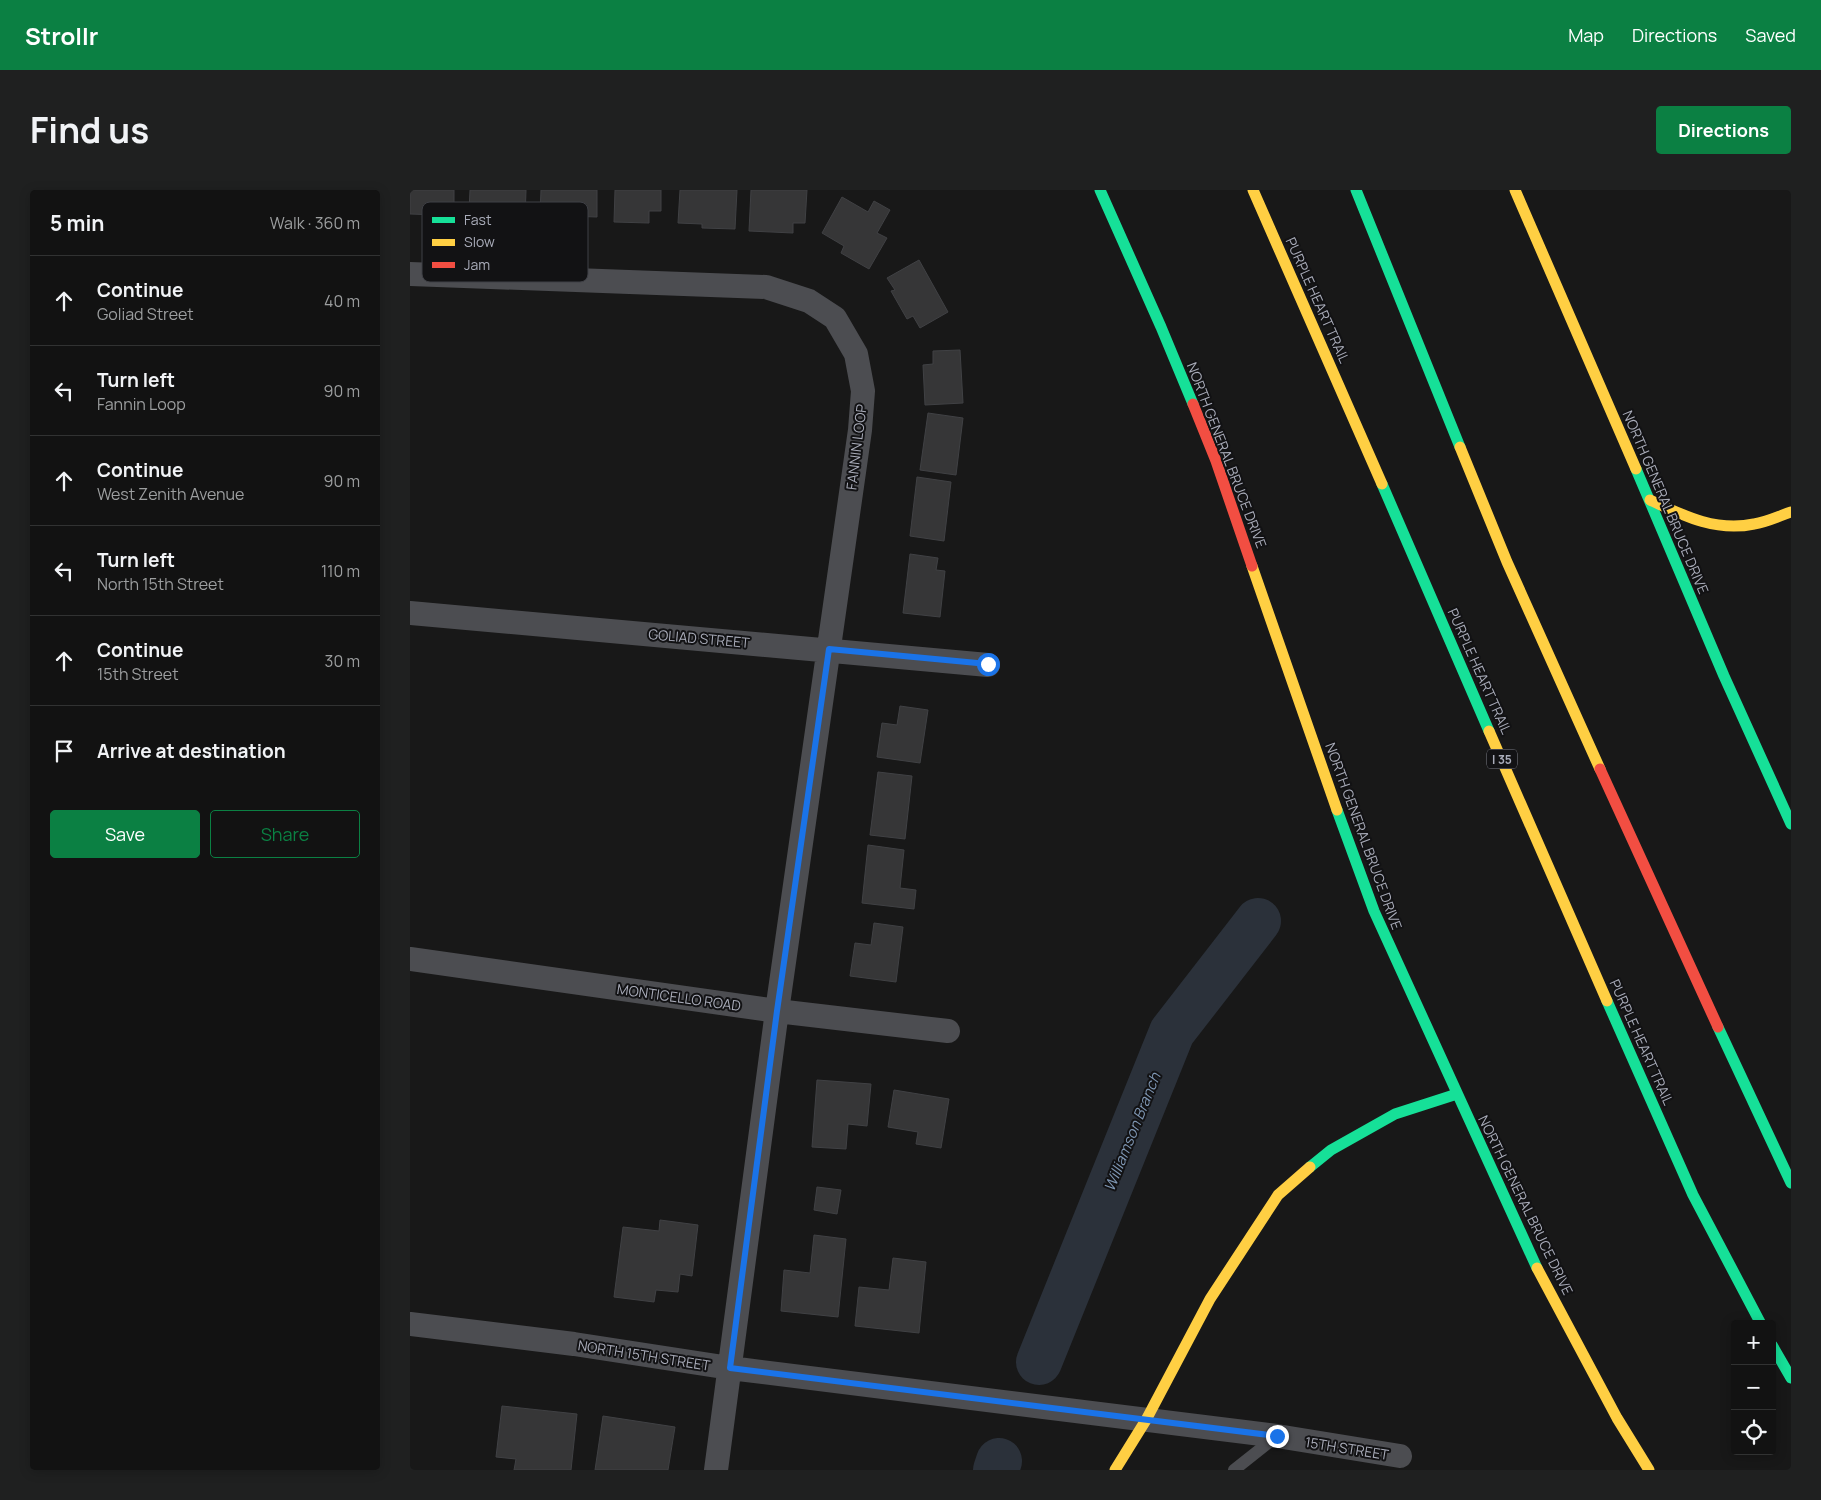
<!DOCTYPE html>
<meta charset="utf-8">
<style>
:root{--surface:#121212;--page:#1f2020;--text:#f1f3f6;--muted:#9c9e9f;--line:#313232;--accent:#0b8043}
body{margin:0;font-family:Manrope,sans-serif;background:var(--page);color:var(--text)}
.controls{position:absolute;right:15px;bottom:15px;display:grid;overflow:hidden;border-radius:5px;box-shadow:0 2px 12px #0003}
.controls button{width:45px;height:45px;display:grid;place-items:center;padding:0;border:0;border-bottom:1px solid var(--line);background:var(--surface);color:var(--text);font:25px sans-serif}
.stop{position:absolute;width:15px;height:15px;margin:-11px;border:4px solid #1a73e8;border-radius:50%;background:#fff}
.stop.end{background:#1a73e8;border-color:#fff;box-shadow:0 1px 5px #0008}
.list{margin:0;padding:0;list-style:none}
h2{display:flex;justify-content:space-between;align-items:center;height:65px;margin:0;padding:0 20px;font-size:21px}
h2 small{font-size:16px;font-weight:400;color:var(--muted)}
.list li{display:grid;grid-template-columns:32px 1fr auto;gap:15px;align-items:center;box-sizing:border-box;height:90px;padding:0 20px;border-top:1px solid var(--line)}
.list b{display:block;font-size:19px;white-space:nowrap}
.list p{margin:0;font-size:16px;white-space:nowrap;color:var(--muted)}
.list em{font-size:16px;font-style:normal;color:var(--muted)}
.actions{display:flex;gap:10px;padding:15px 20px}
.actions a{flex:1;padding:11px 0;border:1px solid var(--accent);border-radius:5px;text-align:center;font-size:18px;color:var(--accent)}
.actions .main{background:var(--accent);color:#fff}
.icon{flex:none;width:28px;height:28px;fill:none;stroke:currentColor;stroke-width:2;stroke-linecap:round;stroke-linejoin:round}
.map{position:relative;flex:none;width:1381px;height:1280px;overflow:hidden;border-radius:5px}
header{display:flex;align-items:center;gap:30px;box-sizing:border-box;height:70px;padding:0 25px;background:var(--accent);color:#fff}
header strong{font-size:24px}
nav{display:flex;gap:28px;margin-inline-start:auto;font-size:18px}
.intro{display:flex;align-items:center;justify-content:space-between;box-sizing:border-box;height:120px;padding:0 30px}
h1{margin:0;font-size:35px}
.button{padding:12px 22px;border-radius:5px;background:var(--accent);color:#fff;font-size:18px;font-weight:700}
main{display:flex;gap:30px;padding:0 30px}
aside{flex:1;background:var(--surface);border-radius:5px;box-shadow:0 2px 12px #0003}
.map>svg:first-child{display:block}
</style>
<header>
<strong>Strollr</strong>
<nav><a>Map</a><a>Directions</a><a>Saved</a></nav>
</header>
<div class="intro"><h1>Find us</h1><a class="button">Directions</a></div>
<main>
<aside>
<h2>5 min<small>Walk · 360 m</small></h2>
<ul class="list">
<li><svg class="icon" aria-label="ahead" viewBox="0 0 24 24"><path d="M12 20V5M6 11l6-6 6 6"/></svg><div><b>Continue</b><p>Goliad Street</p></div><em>40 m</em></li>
<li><svg class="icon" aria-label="left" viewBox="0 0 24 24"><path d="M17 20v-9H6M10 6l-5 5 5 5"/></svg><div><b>Turn left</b><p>Fannin Loop</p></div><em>90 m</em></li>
<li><svg class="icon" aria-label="ahead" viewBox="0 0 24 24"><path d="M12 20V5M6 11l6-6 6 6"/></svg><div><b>Continue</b><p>West Zenith Avenue</p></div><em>90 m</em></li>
<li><svg class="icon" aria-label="left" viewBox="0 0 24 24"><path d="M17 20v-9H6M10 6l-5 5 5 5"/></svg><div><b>Turn left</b><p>North 15th Street</p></div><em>110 m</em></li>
<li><svg class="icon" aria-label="ahead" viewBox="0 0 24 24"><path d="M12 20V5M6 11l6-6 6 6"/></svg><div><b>Continue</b><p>15th Street</p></div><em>30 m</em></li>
<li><svg class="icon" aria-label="arrive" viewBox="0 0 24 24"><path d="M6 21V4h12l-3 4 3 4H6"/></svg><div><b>Arrive at destination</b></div></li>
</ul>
<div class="actions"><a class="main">Save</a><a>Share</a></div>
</aside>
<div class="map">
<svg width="1381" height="1280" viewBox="0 0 1381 1280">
<rect width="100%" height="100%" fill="#181818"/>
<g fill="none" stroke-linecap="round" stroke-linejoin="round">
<path stroke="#2b313a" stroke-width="46" d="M 629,1172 L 762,842 L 848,731
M 586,1280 L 589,1271"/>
</g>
<path fill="#363637" stroke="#404144" d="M 0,0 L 44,0 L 44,20 L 31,19 L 30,25 L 0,24 Z
M 60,0 L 116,0 L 115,30 L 85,29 L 84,22 L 59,21 Z
M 131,0 L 187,0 L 187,27 L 130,25 Z
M 205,0 L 251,0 L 251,21 L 239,21 L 239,33 L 204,32 Z
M 270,0 L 327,0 L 325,39 L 292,38 L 292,34 L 268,33 Z
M 341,0 L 397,0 L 395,33 L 383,33 L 383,43 L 339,41 Z
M 432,7 L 458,22 L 464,11 L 480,20 L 467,43 L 477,48 L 459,79 L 431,63 L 434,56 L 412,43 Z
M 509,70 L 538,122 L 510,138 L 503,126 L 497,129 L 481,101 L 485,100 L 477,88 Z
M 550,160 L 553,213 L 515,215 L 513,175 L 523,174 L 523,161 Z
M 518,223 L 553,228 L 546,285 L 510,280 Z
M 507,287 L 541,292 L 534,351 L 500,346 Z
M 500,364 L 528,368 L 526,380 L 535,381 L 530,427 L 493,423 Z
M 490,516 L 518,520 L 510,573 L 467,567 L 472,533 L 487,535 Z
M 468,582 L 502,586 L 495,649 L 460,645 Z
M 458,655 L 494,660 L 490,698 L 506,700 L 504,719 L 452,713 Z
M 464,733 L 493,737 L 486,792 L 440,786 L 445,753 L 461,755 Z
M 407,890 L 461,894 L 457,936 L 438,934 L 436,959 L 402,957 Z
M 484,900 L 539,909 L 531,958 L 506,954 L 508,942 L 478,937 Z
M 407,997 L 431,1000 L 427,1024 L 404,1020 Z
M 250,1030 L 288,1035 L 282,1086 L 270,1084 L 268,1102 L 246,1100 L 244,1112 L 204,1107 L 213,1037 L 249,1041 Z
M 404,1045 L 436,1049 L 428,1127 L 371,1121 L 374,1080 L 400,1083 Z
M 483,1068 L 516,1072 L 509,1143 L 445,1136 L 449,1097 L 479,1100 Z
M 92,1216 L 167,1224 L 161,1280 L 104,1280 L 106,1269 L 86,1267 Z
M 193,1226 L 265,1237 L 258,1280 L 185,1280 Z"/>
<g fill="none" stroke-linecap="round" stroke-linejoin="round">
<path stroke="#4c4d51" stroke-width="12" d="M 824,1280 L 867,1246"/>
<path stroke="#4c4d51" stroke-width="24" d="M 0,84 L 356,97 L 399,111 L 425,128 L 446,164 L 453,201 L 450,240 L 367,821 L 306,1280
M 0,423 L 578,475
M 0,769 L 367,821 L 538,841
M 0,1134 L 164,1154 L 320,1178 L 867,1246 L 990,1266"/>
<path stroke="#16e098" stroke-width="11" d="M 690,0 L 751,137 L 783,214
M 946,0 L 1050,257
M 1226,279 L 1314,486 L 1381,634
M 972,294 L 1079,541
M 927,620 L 964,721 L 1127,1078
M 1197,811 L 1283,1005 L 1351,1134
M 1308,837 L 1381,993
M 900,977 L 921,960 L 985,924 L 1047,904
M 1362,1155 L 1381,1188"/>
<path stroke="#ffcf43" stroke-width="11" d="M 843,0 L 972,294
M 1105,0 L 1226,279
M 1050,257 L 1097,372 L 1190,579
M 1240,310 C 1274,326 1306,342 1344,334 C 1357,332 1369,326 1381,322
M 842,376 L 927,620
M 1079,541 L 1197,811
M 1127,1078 L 1207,1228 L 1239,1280
M 705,1280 L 736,1230 L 800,1109 L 868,1005 L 900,977"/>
<path stroke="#f24e42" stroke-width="11" d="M 783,214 L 806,271 L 842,376
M 1190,579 L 1308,837"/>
</g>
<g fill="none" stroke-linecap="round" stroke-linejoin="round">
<path stroke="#1a73e8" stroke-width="6" d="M 578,474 L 419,459 L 367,821 L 320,1178 L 867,1246"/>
</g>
<g text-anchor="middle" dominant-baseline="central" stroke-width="4" stroke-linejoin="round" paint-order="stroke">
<rect fill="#121214" stroke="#7c7e88" stroke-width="1" x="1077" y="559.5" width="30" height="19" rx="4"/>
<g font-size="12" font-weight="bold" fill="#a9acb9">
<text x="1092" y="569">I 35</text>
</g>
<g font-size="14" fill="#a9acb9" stroke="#121214">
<text transform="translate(908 110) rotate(66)">PURPLE HEART TRAIL</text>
<text transform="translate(446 257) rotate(-83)">FANNIN LOOP</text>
<text transform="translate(817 265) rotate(69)">NORTH GENERAL BRUCE DRIVE</text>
<text transform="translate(1256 312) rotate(67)">NORTH GENERAL BRUCE DRIVE</text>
<text transform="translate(289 448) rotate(5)">GOLIAD STREET</text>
<text transform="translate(1070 481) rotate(66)">PURPLE HEART TRAIL</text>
<text transform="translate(954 646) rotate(70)">NORTH GENERAL BRUCE DRIVE</text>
<text transform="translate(269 807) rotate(8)">MONTICELLO ROAD</text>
<text transform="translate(1232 852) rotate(66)">PURPLE HEART TRAIL</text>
<text transform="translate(1116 1015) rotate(64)">NORTH GENERAL BRUCE DRIVE</text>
<text transform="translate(234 1165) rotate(9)">NORTH 15TH STREET</text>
<text transform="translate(937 1258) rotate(9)">15TH STREET</text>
</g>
<g font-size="15" font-style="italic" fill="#7f97b4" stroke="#121214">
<text transform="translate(722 942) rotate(-68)">Williamson Branch</text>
</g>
</g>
<rect x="12" y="12" width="166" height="80" rx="8" fill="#121214" stroke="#3f4046" stroke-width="1"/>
<rect x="22" y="27" width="23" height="6" fill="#16e098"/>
<rect x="22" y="49" width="23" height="7" fill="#ffcf43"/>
<rect x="22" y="72" width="23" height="6" fill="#f24e42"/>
<g font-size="14" fill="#a9acb9">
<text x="54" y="35">Fast</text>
<text x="54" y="57">Slow</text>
<text x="54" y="80">Jam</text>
</g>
</svg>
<div class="controls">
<button>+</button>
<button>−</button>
<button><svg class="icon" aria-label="locate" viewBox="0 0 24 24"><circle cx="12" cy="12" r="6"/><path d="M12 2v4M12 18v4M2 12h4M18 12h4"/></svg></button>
</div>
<div class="stop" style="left:578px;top:474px"></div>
<div class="stop end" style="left:867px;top:1246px"></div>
</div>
</main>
